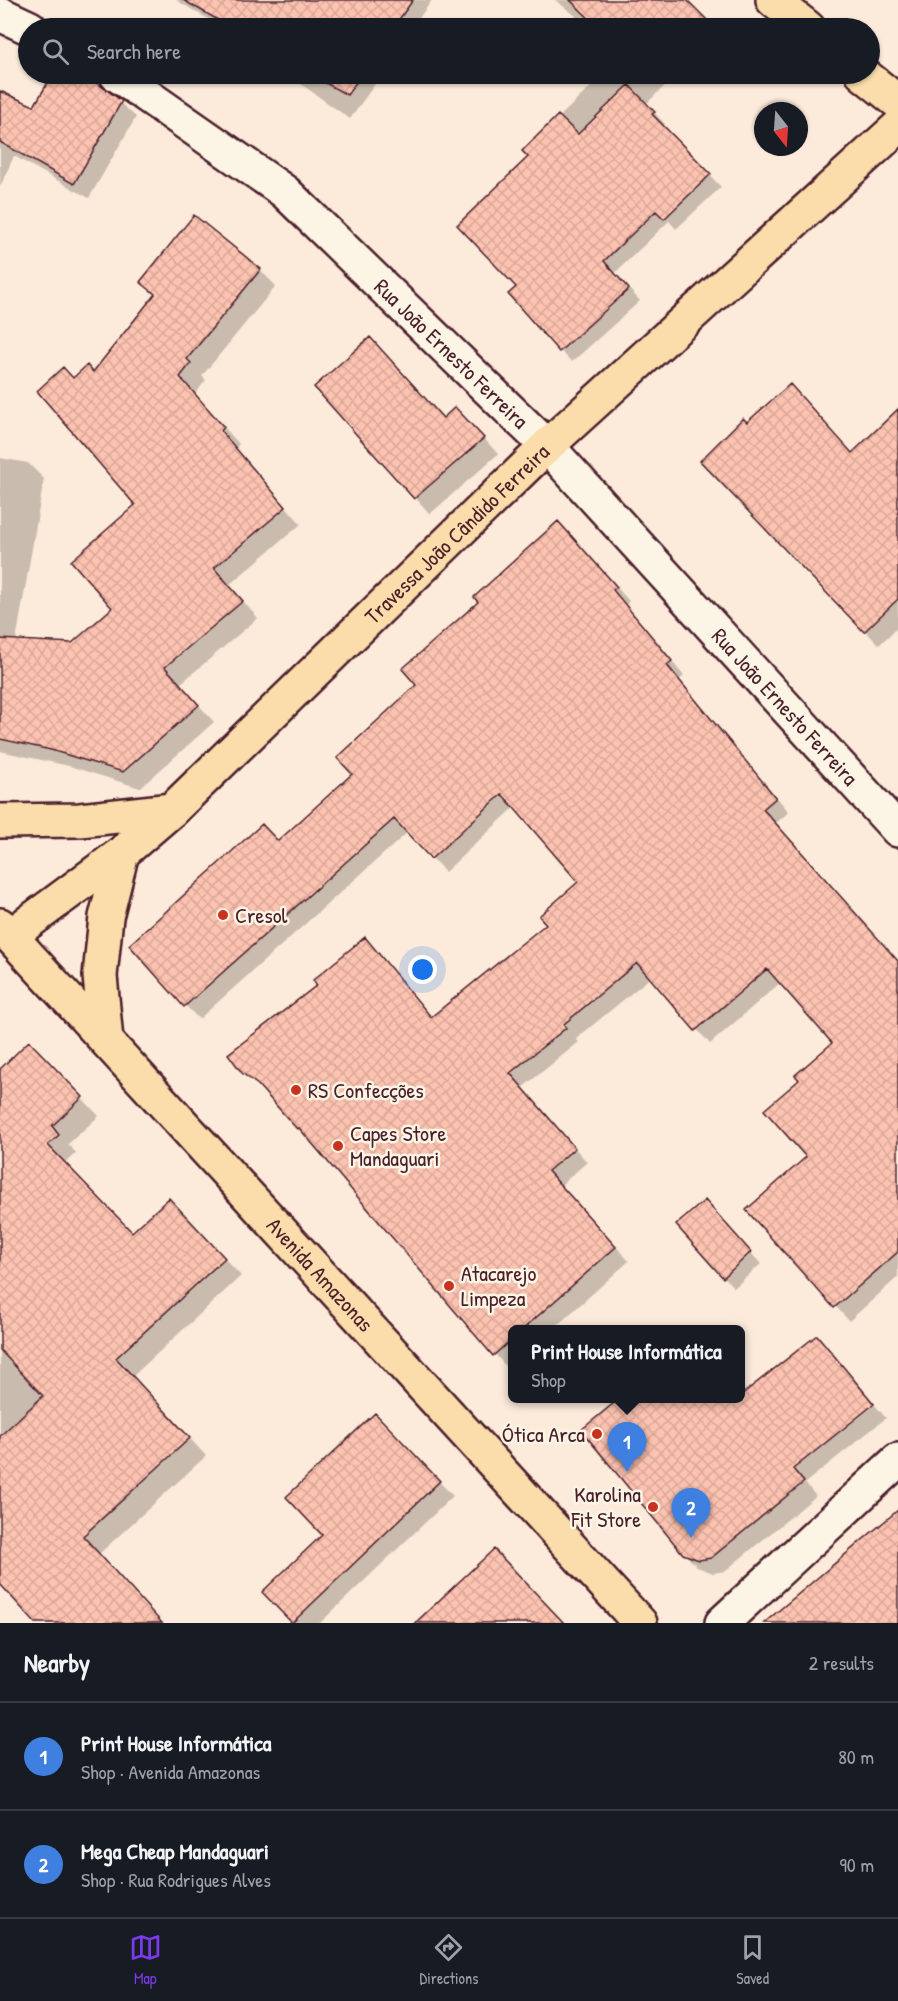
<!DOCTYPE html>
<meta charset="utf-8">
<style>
:root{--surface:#171b24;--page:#242831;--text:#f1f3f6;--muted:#9ea1a6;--line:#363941;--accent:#7c3aed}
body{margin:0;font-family:"Patrick Hand",sans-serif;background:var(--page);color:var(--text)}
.compass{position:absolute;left:754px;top:102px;width:54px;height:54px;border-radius:50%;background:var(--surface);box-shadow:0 2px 4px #0004;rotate:163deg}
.you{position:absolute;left:423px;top:970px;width:21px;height:21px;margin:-15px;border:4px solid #fff;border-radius:50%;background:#1a73e8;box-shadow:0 0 0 9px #1a73e833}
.badge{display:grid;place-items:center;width:39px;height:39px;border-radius:50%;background:var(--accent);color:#fff;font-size:20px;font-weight:700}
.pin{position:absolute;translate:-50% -50px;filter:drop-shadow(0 2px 3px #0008)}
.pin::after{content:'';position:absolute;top:32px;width:21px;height:18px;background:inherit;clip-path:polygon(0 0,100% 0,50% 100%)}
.popup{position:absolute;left:508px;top:1325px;width:237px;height:78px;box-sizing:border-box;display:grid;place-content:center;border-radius:9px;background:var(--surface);filter:drop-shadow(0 2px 4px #0005);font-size:20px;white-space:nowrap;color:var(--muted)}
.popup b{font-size:22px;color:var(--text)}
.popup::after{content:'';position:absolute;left:50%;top:100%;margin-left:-12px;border:12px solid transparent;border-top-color:var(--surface)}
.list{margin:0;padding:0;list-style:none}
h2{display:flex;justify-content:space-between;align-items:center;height:78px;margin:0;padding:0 24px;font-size:26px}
h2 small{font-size:20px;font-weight:400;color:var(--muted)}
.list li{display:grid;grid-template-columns:39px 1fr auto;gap:18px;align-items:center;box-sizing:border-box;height:108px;padding:0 24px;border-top:2px solid var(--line)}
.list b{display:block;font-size:22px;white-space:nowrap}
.list p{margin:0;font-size:20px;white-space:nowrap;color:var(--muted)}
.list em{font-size:20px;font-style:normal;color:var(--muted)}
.icon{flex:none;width:33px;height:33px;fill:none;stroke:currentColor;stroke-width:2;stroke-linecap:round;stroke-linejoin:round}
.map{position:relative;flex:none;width:898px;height:1623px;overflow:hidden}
.search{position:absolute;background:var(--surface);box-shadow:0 2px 4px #0004;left:18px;right:18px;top:18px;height:66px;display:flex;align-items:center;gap:15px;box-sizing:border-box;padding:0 21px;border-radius:33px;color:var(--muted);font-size:22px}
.sheet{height:294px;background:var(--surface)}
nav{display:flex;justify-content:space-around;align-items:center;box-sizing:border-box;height:84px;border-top:2px solid var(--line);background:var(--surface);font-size:16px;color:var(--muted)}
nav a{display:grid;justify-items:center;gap:3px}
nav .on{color:var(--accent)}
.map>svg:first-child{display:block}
</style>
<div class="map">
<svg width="898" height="1623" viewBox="0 0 898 1623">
<defs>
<pattern id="building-cross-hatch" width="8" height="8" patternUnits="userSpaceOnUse" patternTransform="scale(1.5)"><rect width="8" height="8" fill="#fcc3b1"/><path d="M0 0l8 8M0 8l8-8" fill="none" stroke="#daa798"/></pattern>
</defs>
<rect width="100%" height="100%" fill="#fcebdb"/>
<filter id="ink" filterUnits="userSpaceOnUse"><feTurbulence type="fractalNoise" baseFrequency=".0167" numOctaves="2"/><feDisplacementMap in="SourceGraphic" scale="12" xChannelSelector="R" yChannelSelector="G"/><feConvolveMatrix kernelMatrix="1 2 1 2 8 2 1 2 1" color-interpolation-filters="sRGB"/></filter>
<g filter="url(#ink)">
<path fill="#0003" d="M 176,0 L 432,0 L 412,28 L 223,28 Z
M 555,0 L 685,0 L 714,28 L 570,28 L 567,25 L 576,16 Z
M 55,74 L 80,74 L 99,84 L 136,117 L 89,198 L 14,156 L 0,187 L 0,92 L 35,108 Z
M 287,74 L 382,74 L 350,119 Z
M 604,74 L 677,74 L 646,104 L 665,124 L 663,126 L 721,187 L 676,229 L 669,221 L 615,273 L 640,301 L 572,362 L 560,351 L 518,287 L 530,157 L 524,151 Z
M 260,270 L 276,286 L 202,376 L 206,380 L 195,394 L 239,444 L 236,448 L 301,524 L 229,585 L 258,618 L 180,684 L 214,722 L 140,788 L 69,766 L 0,751 L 0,458 L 28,463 L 44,479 L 16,641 L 73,645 L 114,608 L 138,505 L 73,379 L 93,374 L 155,296 L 142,282 Z
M 316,387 L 471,424 L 498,454 L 430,514 Z
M 898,429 L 898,627 L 879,645 L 702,462 L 853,455 Z
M 572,537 L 629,601 L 626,605 L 684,676 L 679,680 L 789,812 L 776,823 L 898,961 L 898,1277 L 849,1321 L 749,1210 L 808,1157 L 801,1080 L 834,1043 L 781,982 L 710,1044 L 651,977 L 576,1039 L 579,1042 L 522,1088 L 587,1162 L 561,1185 L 629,1261 L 552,1330 L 513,1330 L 513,1364 L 508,1369 L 312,1141 L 269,1094 L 243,1072 L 319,985 L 365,939 L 432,1018 L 548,924 L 580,883 L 515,807 L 445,872 L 408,832 L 199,1019 L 185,1005 L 278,843 L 354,774 Z
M 46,1060 L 99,1116 L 68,1144 L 76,1153 L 65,1163 L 132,1234 L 186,1217 L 241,1276 L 133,1376 L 206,1456 L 99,1554 L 161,1623 L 36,1623 L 0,1584 L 0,1071 Z
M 715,1213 L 761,1264 L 734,1288 L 724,1277 Z
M 817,1337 L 886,1418 L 805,1483 L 816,1496 L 725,1571 L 713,1573 L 697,1567 L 684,1553 L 741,1397 Z
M 389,1430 L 453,1496 L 320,1623 L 294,1623 L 264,1592 L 324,1535 Z"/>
<path fill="url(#building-cross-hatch)" stroke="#4a1f2b" stroke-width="1.5" d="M 183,0 L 413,0 L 393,28 L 232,28 Z
M 570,0 L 687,0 L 707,20 L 698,28 L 599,28 Z
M 53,74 L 84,74 L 122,101 L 74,184 L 0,142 L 0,91 L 34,106 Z
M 310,74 L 362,74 L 347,95 Z
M 629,85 L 655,112 L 652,114 L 711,174 L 664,219 L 656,211 L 604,261 L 629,289 L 559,352 L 508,294 L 516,287 L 457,225 L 528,157 L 522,151 L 558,115 L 578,134 Z
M 194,215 L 261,269 L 187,359 L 191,363 L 180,377 L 224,427 L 221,431 L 286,507 L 214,568 L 243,601 L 165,667 L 199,705 L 123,772 L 51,750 L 0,739 L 0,639 L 72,643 L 112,608 L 71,561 L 135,505 L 37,391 L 63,367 L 73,378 L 87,365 L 93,372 L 155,294 L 140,282 Z
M 370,337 L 443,418 L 455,407 L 484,438 L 414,499 L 314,387 Z
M 790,384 L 852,453 L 898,409 L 898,599 L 864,632 L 700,461 L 743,418 L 747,422 Z
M 558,521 L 617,587 L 613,590 L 672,661 L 667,665 L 776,798 L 763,809 L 898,961 L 898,1252 L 834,1308 L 746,1210 L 806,1157 L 764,1110 L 799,1080 L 795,1075 L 832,1043 L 767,969 L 695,1031 L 637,963 L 564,1024 L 566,1028 L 510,1073 L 575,1148 L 548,1171 L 616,1247 L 523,1329 L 513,1329 L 513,1338 L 493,1356 L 299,1128 L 297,1129 L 258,1085 L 242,1073 L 228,1054 L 317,985 L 313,980 L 365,937 L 431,1017 L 546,924 L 539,916 L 578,882 L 502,794 L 431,859 L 394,819 L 184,1007 L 129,945 L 262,824 L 278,841 L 352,774 L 337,758 L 416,685 L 402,669 L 478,602 L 474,597 Z
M 29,1041 L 83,1097 L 52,1126 L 59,1135 L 48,1145 L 132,1232 L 169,1198 L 225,1258 L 116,1358 L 190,1438 L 83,1536 L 162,1623 L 35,1623 L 0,1584 L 0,1436 L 43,1396 L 0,1350 L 0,1069 Z
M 705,1200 L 751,1252 L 723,1278 L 676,1225 Z
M 817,1335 L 874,1404 L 793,1469 L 804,1482 L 711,1558 L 699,1560 L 683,1554 L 581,1430 L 620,1398 L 741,1398 L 741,1395 Z
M 375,1413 L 440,1481 L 292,1623 L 262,1592 L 322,1535 L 286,1497 Z
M 898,1510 L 898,1623 L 764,1623 Z
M 494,1549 L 564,1623 L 415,1623 Z"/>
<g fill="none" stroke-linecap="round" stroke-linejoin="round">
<defs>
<g id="minor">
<path d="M 0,14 L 30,28"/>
<path id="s1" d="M 116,74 L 285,192 L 547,446 L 898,830"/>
<path d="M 722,1623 L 898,1460"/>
</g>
<g id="major">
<path d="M 773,0 L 808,28"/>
<path d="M 863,74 L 898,102"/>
<path d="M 0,821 L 80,820 L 172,810"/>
<path id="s2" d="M 0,925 L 640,1623"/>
<path id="s3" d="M 10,936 L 122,853 L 172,810 L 547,446 L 898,127"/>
<path d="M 106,1040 L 100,976 L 106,917 L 122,853"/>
</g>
</defs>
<use href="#minor" stroke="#4a1f2b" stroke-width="38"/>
<use href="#major" stroke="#4a1f2b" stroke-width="38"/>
<use href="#minor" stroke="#fcf5e5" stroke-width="33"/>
<use href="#major" stroke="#faddab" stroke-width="33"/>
</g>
</g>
<g fill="#c8321e" stroke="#fcf5e5" stroke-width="2">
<circle cx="223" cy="915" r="6"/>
<circle cx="296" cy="1090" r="6"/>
<circle cx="338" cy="1146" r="6"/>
<circle cx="449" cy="1286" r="6"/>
<circle cx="597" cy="1434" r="6"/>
<circle cx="653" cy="1507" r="6"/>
</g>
<g text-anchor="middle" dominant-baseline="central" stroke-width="5" stroke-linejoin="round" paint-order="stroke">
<g font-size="22" fill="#4a1f2b" stroke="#fcf5e5">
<text stroke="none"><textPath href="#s1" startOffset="438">Rua João Ernesto Ferreira</textPath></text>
<text stroke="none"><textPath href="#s3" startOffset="602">Travessa João Cândido Ferreira</textPath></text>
<text stroke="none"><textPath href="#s1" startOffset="924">Rua João Ernesto Ferreira</textPath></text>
<text stroke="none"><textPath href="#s2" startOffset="474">Avenida Amazonas</textPath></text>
</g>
<g font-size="22" fill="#4a1f2b" stroke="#fcf5e5" text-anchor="start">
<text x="235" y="915">Cresol</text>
<text x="308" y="1090">RS Confecções</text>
<text x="350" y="1133">Capes Store<tspan x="350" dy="25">Mandaguari</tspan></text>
<text x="461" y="1273">Atacarejo<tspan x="461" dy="25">Limpeza</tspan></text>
<text x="585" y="1434" text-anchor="end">Ótica Arca</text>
<text x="641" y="1494" text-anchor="end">Karolina<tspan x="641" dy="25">Fit Store</tspan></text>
</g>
</g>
</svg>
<svg class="compass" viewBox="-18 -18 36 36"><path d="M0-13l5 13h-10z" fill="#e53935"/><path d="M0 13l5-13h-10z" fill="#9ea1a6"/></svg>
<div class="you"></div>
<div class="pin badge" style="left:627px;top:1472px;background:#3f7fe0">1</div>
<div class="popup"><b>Print House Informática</b>Shop</div>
<div class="pin badge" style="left:691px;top:1538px;background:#3f7fe0">2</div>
<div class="search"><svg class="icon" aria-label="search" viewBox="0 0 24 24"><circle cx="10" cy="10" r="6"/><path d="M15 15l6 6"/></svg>Search here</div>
</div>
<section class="sheet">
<h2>Nearby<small>2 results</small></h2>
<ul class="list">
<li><span class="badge" style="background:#3f7fe0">1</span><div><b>Print House Informática</b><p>Shop · Avenida Amazonas</p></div><em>80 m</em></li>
<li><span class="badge" style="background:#3f7fe0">2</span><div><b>Mega Cheap Mandaguari</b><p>Shop · Rua Rodrigues Alves</p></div><em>90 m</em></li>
</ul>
</section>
<nav>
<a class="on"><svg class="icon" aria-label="map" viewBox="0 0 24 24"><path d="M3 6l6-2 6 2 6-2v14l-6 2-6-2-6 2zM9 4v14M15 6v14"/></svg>Map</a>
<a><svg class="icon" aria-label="directions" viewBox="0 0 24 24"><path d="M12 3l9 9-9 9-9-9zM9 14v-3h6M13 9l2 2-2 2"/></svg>Directions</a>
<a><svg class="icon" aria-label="saved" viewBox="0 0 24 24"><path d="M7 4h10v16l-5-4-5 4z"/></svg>Saved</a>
</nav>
